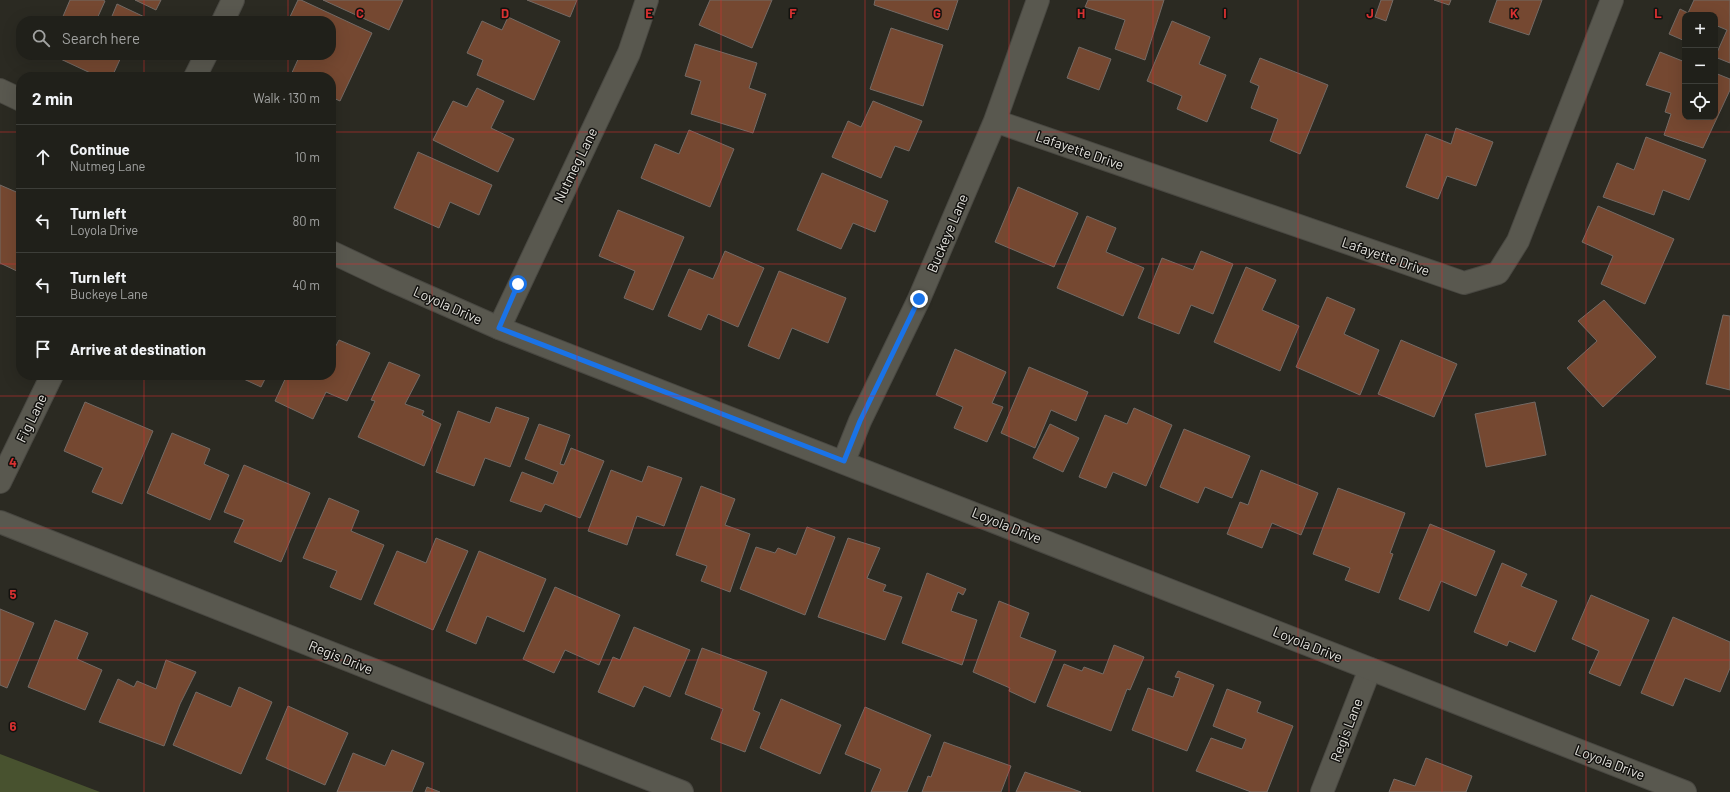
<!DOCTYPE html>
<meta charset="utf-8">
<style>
:root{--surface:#20201a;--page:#282823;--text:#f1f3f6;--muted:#a2a3a2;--line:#3d3e39}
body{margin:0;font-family:Barlow,sans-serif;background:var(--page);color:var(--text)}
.controls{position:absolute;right:12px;top:12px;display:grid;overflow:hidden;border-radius:8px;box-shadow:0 4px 16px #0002}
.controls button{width:36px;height:36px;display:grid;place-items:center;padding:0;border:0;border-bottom:1px solid var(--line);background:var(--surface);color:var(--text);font:20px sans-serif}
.stop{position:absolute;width:12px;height:12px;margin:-9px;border:3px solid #1a73e8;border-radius:50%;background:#fff}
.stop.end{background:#1a73e8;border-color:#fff;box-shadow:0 1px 4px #0008}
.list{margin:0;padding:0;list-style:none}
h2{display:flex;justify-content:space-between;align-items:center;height:52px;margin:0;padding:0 16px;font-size:17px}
h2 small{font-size:13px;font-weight:400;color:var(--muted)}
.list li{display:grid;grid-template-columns:26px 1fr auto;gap:12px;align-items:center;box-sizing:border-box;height:64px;padding:0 16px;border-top:1px solid var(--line)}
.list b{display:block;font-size:15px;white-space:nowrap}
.list p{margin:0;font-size:13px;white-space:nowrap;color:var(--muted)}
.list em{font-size:13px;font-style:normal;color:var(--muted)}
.icon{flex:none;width:22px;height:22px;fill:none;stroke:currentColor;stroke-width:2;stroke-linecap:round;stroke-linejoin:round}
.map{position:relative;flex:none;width:1730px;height:792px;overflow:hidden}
.search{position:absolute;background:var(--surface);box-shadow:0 4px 16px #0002;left:16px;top:16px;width:320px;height:44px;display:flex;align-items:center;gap:10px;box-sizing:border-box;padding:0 14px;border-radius:16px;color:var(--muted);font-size:15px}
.panel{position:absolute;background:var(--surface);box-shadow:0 4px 16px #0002;left:16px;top:72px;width:320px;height:308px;border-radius:16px}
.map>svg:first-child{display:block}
</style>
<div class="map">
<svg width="1730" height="792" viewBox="0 0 1730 792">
<rect width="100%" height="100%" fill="#2b2a22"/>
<path fill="#48522f" d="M 0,754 L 100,792 L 0,792 Z"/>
<path fill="#754831" stroke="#736a65" d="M 70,0 L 103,0 L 105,1 L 96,21 L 61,21 Z
M 135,0 L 161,0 L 156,10 Z
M 298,0 L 301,0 L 372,33 L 340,101 L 331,97 L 331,77 L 290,77 L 300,55 L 331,55 L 331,21 L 288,21 Z
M 323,0 L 403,0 L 389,30 Z
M 527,0 L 577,0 L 570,17 Z
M 710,0 L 772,0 L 752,48 L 699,25 Z
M 875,0 L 958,0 L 948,30 L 874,5 Z
M 1088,0 L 1164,0 L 1145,60 L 1115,49 L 1125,20 L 1085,7 Z
M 1381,0 L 1393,0 L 1386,21 L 1375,17 Z
M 1434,0 L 1451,0 L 1449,5 Z
M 1497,0 L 1542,0 L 1529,35 L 1489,22 Z
M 1694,0 L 1730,0 L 1730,63 L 1715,57 L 1727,30 L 1715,25 L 1715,15 L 1685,15 L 1685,41 L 1669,34 L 1680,9 L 1688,13 Z
M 117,4 L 153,21 L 110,21 Z
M 508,17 L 560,41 L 534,100 L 477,75 L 483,60 L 467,53 L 482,21 L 502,30 Z
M 1172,21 L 1210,37 L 1199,64 L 1226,75 L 1207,122 L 1177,109 L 1182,96 L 1147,81 Z
M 891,28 L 943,45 L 923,106 L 870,89 Z
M 695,44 L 757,63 L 749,88 L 766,94 L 753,133 L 691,114 L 701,81 L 685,76 Z
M 1079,47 L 1111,59 L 1099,90 L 1067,78 Z
M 1660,52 L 1685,62 L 1685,117 L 1715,117 L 1715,73 L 1730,79 L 1730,90 L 1703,148 L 1664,135 L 1671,114 L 1665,112 L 1671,93 L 1646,85 Z
M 52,55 L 122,55 L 112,77 L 99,77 Z
M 1260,58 L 1328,85 L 1300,154 L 1270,141 L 1278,119 L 1251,108 L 1259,86 L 1250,82 Z
M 477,88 L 504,101 L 491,128 L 514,139 L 498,172 L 433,140 L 453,101 L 467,107 Z
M 873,101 L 922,121 L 909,151 L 895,146 L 881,178 L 832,157 L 848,121 L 861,127 Z
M 1456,128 L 1493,142 L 1476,186 L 1447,176 L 1438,199 L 1406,187 L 1426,134 L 1451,144 Z
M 689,130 L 734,149 L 710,207 L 641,178 L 655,144 L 679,154 Z
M 1646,137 L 1706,160 L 1689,200 L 1663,190 L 1654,215 L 1603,197 L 1617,163 L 1634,170 Z
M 418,152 L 492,185 L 479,215 L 450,202 L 439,228 L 394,208 Z
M 822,173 L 888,201 L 875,232 L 853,223 L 841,249 L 797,230 Z
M 0,185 L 21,194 L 21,273 L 0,263 Z
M 1018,187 L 1078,213 L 1054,267 L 995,242 Z
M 1598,206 L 1674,239 L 1645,304 L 1601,284 L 1613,256 L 1582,242 Z
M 618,210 L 684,237 L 653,310 L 624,298 L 635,271 L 599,256 Z
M 1087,216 L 1116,228 L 1106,252 L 1144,268 L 1123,316 L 1057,288 Z
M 725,251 L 764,268 L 738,327 L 708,314 L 701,330 L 668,316 L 689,269 L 713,279 Z
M 1201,251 L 1233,264 L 1213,314 L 1191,305 L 1179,334 L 1138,318 L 1162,258 L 1193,270 Z
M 1246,267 L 1276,280 L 1262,310 L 1299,326 L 1280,371 L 1214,342 Z
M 779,271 L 846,298 L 828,343 L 792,328 L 779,359 L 748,346 Z
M 1327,297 L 1355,309 L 1344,334 L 1379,350 L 1360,395 L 1296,367 Z
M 1604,300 L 1656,357 L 1603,407 L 1567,368 L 1597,341 L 1578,321 Z
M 1723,315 L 1730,316 L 1730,390 L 1706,384 Z
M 339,340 L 370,353 L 347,401 L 326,392 L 313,419 L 275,401 L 287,375 L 331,375 L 331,355 Z
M 1401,340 L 1457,364 L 1434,417 L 1378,394 Z
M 955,349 L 1006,372 L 992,403 L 1003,407 L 987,442 L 954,428 L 963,407 L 936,395 Z
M 389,362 L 420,375 L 405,404 L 424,411 L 422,415 L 441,424 L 424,466 L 358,437 L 375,401 L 371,400 Z
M 1029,367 L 1088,392 L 1076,421 L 1051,410 L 1035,448 L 1001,433 Z
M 235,375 L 267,375 L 261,387 Z
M 85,402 L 153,431 L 122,504 L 92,492 L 103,468 L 64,451 Z
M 1535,402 L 1546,455 L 1486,467 L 1475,414 Z
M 496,407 L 529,418 L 510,467 L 485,458 L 474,486 L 436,472 L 458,411 L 490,423 Z
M 1134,408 L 1172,425 L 1146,486 L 1113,472 L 1106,488 L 1079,477 L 1105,415 L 1127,424 Z
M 539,424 L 570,435 L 560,464 L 564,465 L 571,448 L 604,461 L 580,518 L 545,504 L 541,512 L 510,501 L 522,472 L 553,484 L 558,472 L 525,459 Z
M 1050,424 L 1079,438 L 1063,472 L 1033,458 Z
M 1184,429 L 1250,456 L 1232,498 L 1205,487 L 1198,503 L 1160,487 Z
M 172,433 L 210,449 L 204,464 L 229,475 L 210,520 L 147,493 Z
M 244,465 L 310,493 L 281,562 L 234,542 L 244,520 L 224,512 Z
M 648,466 L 682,478 L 664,526 L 637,516 L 627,545 L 588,531 L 611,470 L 642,482 Z
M 1261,470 L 1318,493 L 1301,535 L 1272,523 L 1262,548 L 1227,534 L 1240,502 L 1248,505 Z
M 701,486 L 735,499 L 725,525 L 750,534 L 730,592 L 701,581 L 707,566 L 676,555 Z
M 1338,488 L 1405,513 L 1390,553 L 1393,554 L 1379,593 L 1345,580 L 1350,568 L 1313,554 Z
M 329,498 L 359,511 L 351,531 L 384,545 L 361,600 L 330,587 L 337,571 L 303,558 Z
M 1430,524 L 1495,551 L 1476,596 L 1441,581 L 1429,611 L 1399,599 Z
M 807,527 L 835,537 L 805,615 L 740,589 L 756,547 L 775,553 L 778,548 L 796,555 Z
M 436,538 L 468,551 L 433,630 L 374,604 L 397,551 L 426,563 Z
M 848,538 L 880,548 L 867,578 L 886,585 L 883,591 L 902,597 L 885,640 L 818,617 Z
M 479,551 L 546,579 L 524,632 L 487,616 L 476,644 L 446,631 Z
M 1502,563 L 1527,574 L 1521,586 L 1557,601 L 1535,652 L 1509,641 L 1507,646 L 1474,632 Z
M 927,573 L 966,589 L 963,595 L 958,592 L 951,611 L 977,620 L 962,665 L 902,643 Z
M 555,587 L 620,615 L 599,665 L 565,650 L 554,673 L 523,659 Z
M 1591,595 L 1649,620 L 1620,686 L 1589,673 L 1599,651 L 1572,639 Z
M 999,601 L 1029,613 L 1020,637 L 1056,651 L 1035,703 L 1009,691 L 1010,688 L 973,672 Z
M 0,609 L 34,623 L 7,688 L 0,685 Z
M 1673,617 L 1730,642 L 1730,668 L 1720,692 L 1685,678 L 1673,706 L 1641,693 Z
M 55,620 L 88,633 L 77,659 L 102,670 L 85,710 L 28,687 Z
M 634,627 L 690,650 L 670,697 L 644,686 L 634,707 L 598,692 L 613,657 L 620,660 Z
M 1114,645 L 1144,657 L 1130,690 L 1127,689 L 1111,731 L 1047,706 L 1064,664 L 1082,671 L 1084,667 L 1103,674 Z
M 702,648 L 767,672 L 753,710 L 760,713 L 745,752 L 711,739 L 723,709 L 685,694 Z
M 166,660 L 196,672 L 180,704 L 164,746 L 99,722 L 118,679 L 134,687 L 137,681 L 156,689 Z
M 1178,671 L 1214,685 L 1187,751 L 1132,730 L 1148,688 L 1173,697 L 1180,678 L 1175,677 Z
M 239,687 L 272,702 L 241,774 L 173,745 L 196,692 L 231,707 Z
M 1227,689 L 1261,702 L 1257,712 L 1293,726 L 1267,792 L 1251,792 L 1196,771 L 1211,738 L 1242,749 L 1246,739 L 1213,726 Z
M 781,699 L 841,725 L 820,774 L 760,748 Z
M 288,706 L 348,733 L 325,785 L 266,759 Z
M 865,707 L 931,735 L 907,792 L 871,792 L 881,769 L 845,754 Z
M 944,742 L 1011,766 L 1001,792 L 922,792 L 928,776 L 931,777 Z
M 392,750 L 424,763 L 412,792 L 337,792 L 353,753 L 385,766 Z
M 1426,758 L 1472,776 L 1466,792 L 1389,792 L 1394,779 L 1415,786 Z
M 1025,772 L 1081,792 L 1016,792 Z
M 427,787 L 440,792 L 425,792 Z"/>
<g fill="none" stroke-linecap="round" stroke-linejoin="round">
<defs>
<path id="minor" d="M 223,21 L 233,0
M 195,77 L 206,55
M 995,121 L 1464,283 L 1498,273 L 1518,241 L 1612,0
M 499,328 L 629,53 L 647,0
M 844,461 L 860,421 L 919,299 L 995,121 L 1038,0
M 0,482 L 52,375
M 0,522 L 682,792
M 1322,792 L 1370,669"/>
<path id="tertiary" d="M 0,90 L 21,100
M 331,252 L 386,278 L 499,328 L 1685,792"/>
</defs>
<use href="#minor" stroke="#494842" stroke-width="24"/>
<use href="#tertiary" stroke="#494842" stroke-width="24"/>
<use href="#minor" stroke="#59584f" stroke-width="22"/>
<use href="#tertiary" stroke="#59584f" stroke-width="22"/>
</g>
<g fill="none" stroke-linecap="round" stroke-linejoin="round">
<path stroke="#1a73e8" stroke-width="5" d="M 518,284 L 499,328 L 844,461 L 860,421 L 919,299"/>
</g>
<path fill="none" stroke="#d73131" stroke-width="1" stroke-opacity="0.55" d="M 144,0 L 144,21M 288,0 L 288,21M 432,0 L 432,792M 577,0 L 577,792M 721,0 L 721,792M 865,0 L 865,792M 1009,0 L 1009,792M 1153,0 L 1153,792M 1298,0 L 1298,792M 1442,0 L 1442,792M 1586,0 L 1586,792M 144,55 L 144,77M 288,55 L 288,77M 0,132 L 21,132M 331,132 L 1730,132M 0,264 L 21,264M 331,264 L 1730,264M 144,375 L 144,792M 288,375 L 288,792M 0,396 L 1730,396M 0,528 L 1730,528M 0,660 L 1730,660"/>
<g text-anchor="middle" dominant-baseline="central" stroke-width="3" stroke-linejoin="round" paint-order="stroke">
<g font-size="14" fill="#e3e2dd" stroke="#13120f">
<text transform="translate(1080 150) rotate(19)">Lafayette Drive</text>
<text transform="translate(575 165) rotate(-64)">Nutmeg Lane</text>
<text transform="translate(947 233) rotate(-67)">Buckeye Lane</text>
<text transform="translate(1386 256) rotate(19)">Lafayette Drive</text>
<text transform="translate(448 305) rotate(24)">Loyola Drive</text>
<text transform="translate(31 418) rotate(-64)">Fig Lane</text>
<text transform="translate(1007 525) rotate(22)">Loyola Drive</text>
<text transform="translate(1308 644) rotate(22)">Loyola Drive</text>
<text transform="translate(341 657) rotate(22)">Regis Drive</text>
<text transform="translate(1346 730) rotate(-69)">Regis Lane</text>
<text transform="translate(1610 762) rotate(21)">Loyola Drive</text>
</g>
</g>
<g font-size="13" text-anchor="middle" font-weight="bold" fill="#d73131" stroke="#13120f" stroke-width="3" stroke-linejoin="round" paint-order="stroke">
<text x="360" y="18">C</text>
<text x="505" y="18">D</text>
<text x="649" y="18">E</text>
<text x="793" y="18">F</text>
<text x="937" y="18">G</text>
<text x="1081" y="18">H</text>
<text x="1225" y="18">I</text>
<text x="1370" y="18">J</text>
<text x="1514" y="18">K</text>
<text x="1658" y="18">L</text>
<text x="13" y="467">4</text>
<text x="13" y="599">5</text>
<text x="13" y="731">6</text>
</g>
</svg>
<div class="controls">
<button>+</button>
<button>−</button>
<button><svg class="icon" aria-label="locate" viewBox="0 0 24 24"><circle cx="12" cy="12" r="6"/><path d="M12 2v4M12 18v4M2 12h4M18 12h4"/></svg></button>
</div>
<div class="stop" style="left:518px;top:284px"></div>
<div class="stop end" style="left:919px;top:299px"></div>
<div class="search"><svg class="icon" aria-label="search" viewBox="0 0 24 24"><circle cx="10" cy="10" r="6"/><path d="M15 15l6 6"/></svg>Search here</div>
<section class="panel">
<h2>2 min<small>Walk · 130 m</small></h2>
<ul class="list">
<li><svg class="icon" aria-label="ahead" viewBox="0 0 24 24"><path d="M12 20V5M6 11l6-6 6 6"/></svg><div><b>Continue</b><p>Nutmeg Lane</p></div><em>10 m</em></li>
<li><svg class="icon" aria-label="left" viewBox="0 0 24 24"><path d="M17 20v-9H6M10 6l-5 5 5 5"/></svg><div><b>Turn left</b><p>Loyola Drive</p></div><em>80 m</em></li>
<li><svg class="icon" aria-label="left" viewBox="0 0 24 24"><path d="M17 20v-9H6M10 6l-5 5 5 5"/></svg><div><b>Turn left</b><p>Buckeye Lane</p></div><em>40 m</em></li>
<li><svg class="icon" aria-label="arrive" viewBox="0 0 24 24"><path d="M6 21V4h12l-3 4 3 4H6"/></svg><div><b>Arrive at destination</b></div></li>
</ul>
</section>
</div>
